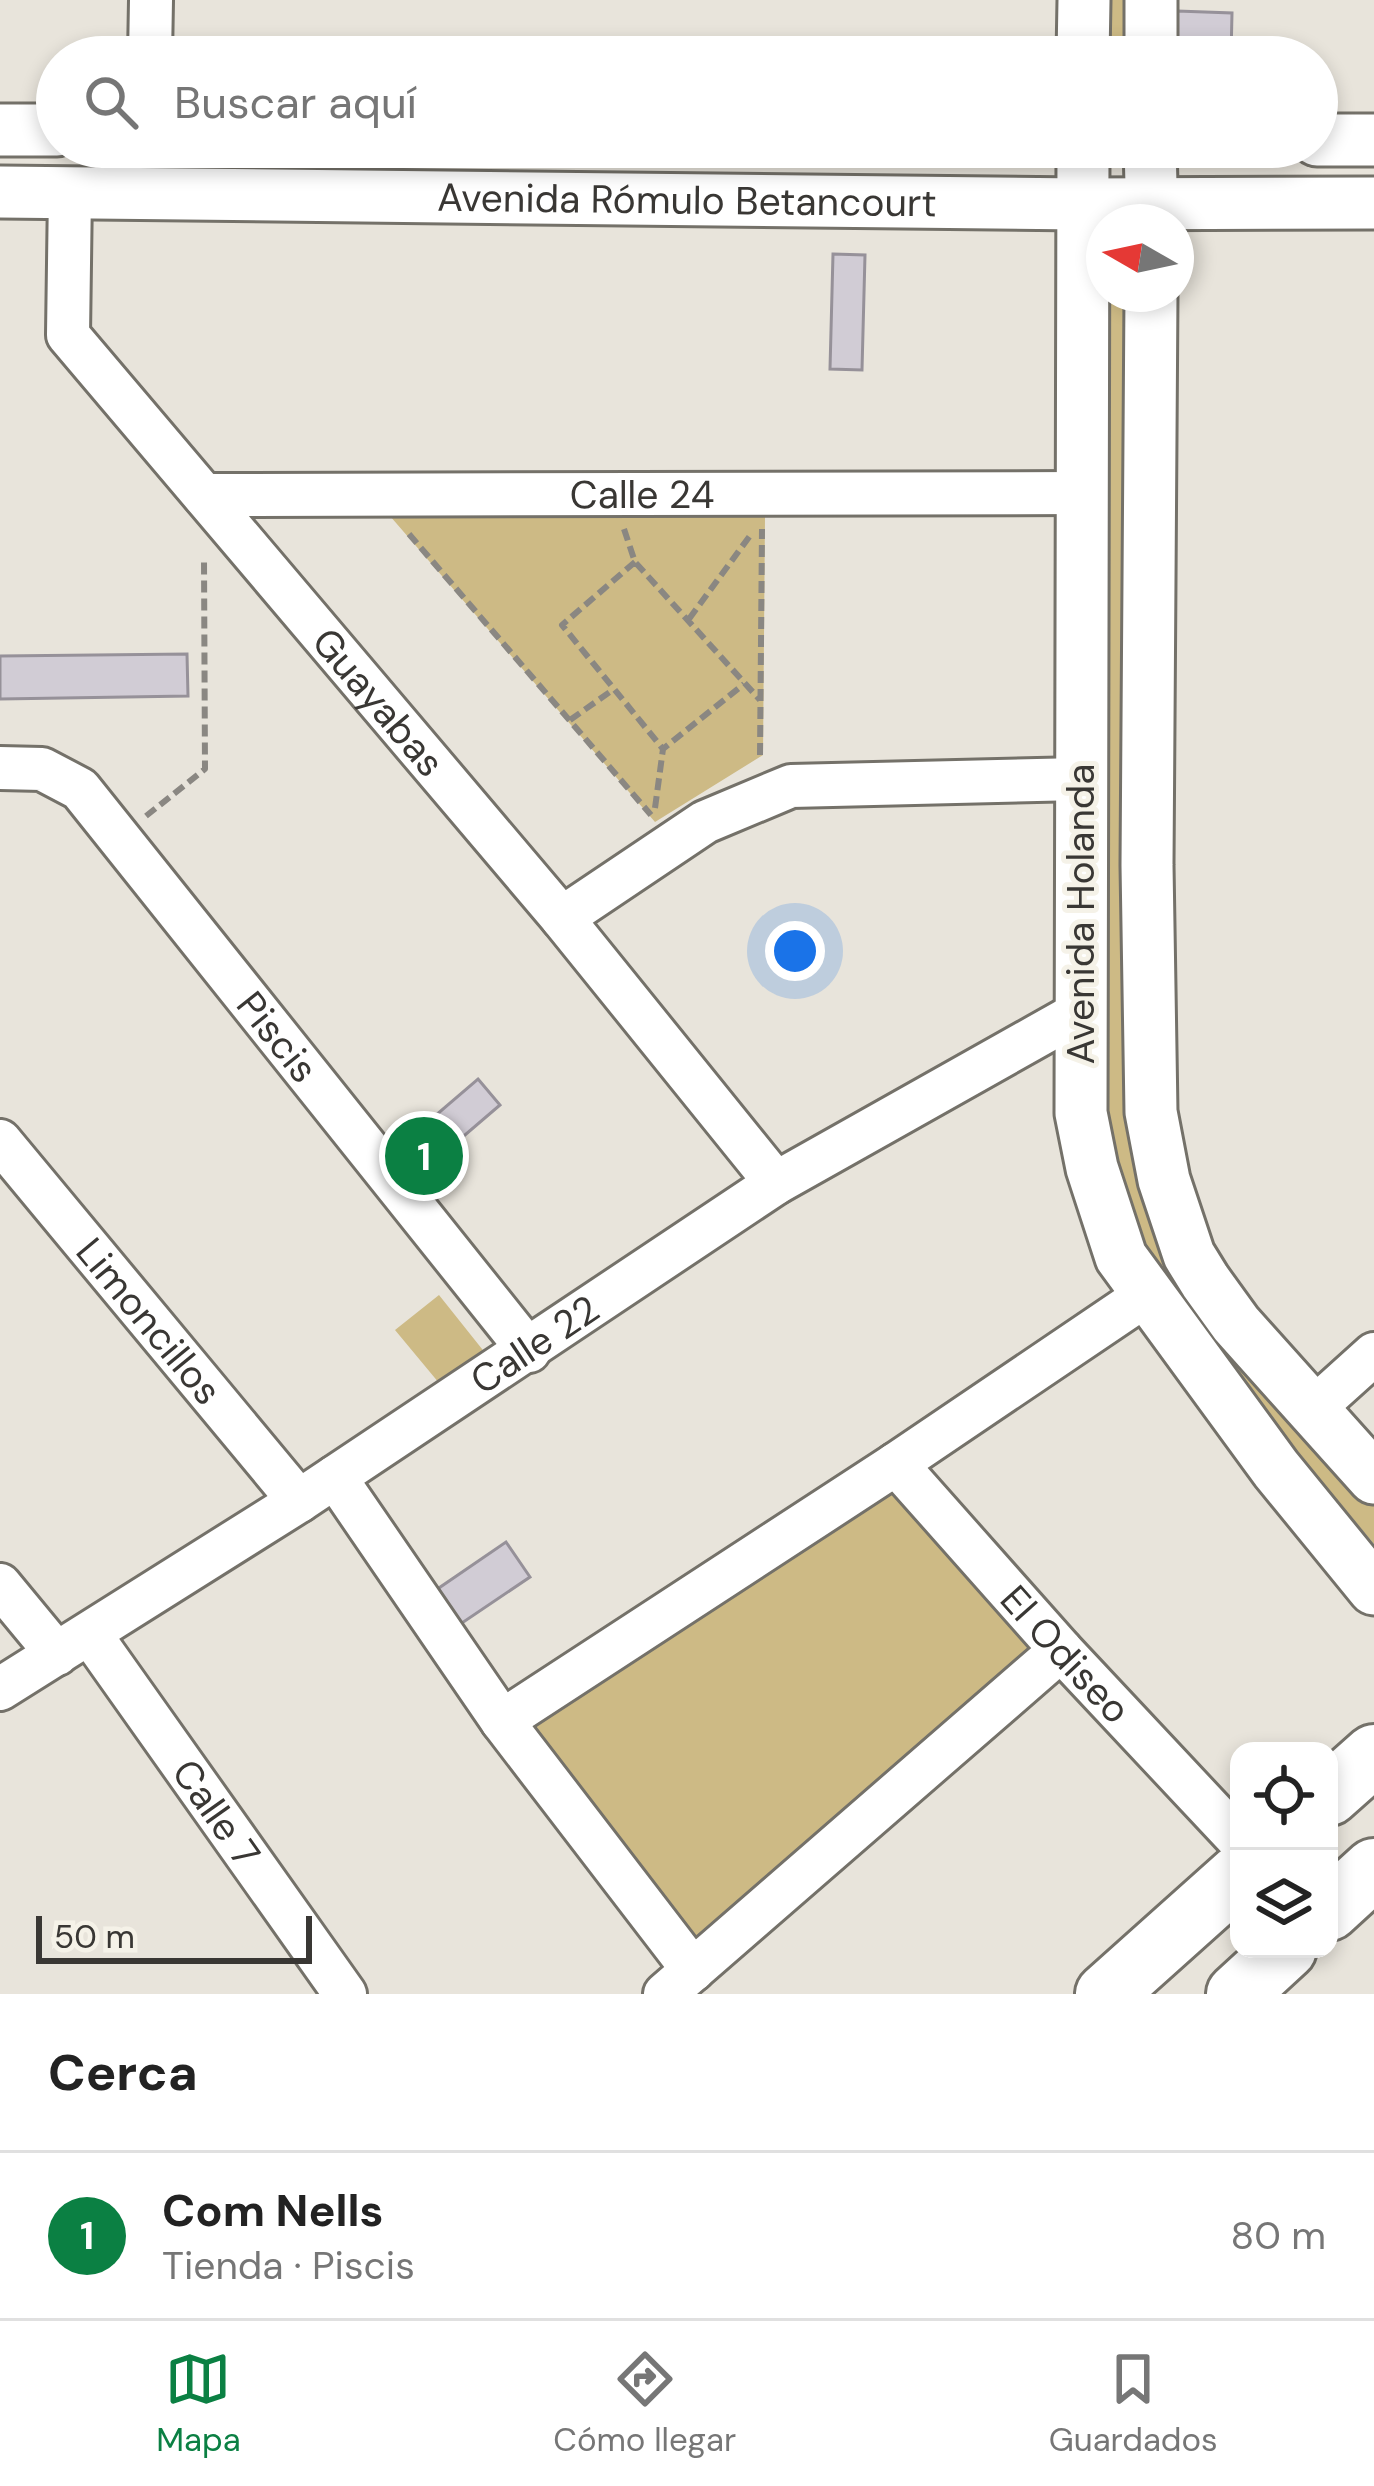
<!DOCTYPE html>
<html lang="es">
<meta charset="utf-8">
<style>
:root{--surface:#fff;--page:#f6f6f6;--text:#222;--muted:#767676;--line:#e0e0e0;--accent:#0b8043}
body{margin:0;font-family:"DM Sans",sans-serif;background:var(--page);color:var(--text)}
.controls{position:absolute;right:36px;bottom:36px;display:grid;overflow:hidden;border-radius:24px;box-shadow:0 6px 18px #0003}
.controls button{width:108px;height:108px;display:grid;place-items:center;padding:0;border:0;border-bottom:3px solid var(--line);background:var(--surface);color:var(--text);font:60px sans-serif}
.compass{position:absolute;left:1086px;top:204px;width:108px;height:108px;border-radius:50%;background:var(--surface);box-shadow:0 6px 18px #0003;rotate:279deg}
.scale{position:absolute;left:36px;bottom:30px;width:276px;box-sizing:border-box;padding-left:12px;border:6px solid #393734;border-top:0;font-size:33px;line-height:42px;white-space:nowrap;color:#393734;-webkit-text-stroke:9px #f5f2e8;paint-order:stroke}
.you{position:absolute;left:795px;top:951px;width:42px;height:42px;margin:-30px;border:9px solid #fff;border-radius:50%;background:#1a73e8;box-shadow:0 0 0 18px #1a73e833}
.badge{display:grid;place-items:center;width:78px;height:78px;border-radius:50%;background:var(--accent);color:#fff;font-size:39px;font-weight:700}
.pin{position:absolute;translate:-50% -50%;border:6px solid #fff;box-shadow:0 3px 12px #0006}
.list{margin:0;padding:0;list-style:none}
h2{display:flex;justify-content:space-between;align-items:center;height:156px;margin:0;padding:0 48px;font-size:51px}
h2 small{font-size:39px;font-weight:400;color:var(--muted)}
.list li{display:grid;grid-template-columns:78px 1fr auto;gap:36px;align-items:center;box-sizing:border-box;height:168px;padding:0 48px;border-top:3px solid var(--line)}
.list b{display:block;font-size:45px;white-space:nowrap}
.list p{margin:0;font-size:39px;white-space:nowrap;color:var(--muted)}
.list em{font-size:39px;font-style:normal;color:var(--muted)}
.icon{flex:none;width:66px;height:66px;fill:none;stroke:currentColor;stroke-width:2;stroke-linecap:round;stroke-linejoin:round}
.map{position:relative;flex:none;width:1374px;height:1994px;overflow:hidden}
.search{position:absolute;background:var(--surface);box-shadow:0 6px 18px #0003;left:36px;right:36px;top:36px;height:132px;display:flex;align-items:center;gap:30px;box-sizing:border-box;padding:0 42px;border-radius:66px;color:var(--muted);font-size:45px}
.sheet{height:324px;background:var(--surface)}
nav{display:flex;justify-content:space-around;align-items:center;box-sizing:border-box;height:168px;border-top:3px solid var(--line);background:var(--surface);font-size:33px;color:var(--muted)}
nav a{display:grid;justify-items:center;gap:6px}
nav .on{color:var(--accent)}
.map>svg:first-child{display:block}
</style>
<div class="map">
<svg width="1374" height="1994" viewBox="0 0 1374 1994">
<rect width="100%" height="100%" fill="#e8e4db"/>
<path fill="#cdba85" d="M 1099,0 L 1139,0 L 1139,57 L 1100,57 Z
M 1093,219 L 1104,222 L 1104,294 L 1136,294 L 1155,1198 L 1374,1502 L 1374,1544 L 1154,1283 L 1118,1175 L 1102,1105 Z
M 390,516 L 765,517 L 763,755 L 655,822 Z
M 439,1295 L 486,1354 L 444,1389 L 395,1330 Z
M 896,1488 L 1040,1651 L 697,1944 L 527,1724 Z"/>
<path fill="#d1ccd5" stroke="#969199" stroke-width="3" d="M 1177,11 L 1232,13 L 1231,57 L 1176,57 Z
M 833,254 L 865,255 L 862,370 L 830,369 Z
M 187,654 L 188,696 L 0,699 L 0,656 Z
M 478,1079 L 500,1105 L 416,1177 L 394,1151 Z
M 506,1542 L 530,1577 L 459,1625 L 436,1590 Z"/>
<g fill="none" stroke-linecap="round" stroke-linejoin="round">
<defs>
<g id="minor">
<path d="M 150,57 L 151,0"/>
<path id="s1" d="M 70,192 L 68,335 L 562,918 L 776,1183"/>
<path id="s2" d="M 204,495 L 1081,493"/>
<path id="s3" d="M 0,768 L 42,769 L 80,789 L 529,1351"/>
<path d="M 562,918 L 705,822 L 791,786 L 1080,779"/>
<path id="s4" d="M 0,1141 L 299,1501"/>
<path d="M 1313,1409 L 1374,1354"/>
<path id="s5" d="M 896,1464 L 1061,1650 L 1239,1840"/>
<path d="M 335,1477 L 502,1721 L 693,1970"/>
<path d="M 0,1585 L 57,1654"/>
<path id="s6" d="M 90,1634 L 345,1994"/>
<path id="s7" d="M 0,1689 L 299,1501 L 776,1183 L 1080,1012"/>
<path d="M 502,1721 L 896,1464 L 1146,1295"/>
<path d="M 665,1994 L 1061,1650"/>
</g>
<g id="tertiary">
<path d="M 1083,57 L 1084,0"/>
<path d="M 1151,57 L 1151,0"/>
<path d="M 0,130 L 57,130"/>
<path d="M 1317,140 L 1374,140"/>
<path d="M 1083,147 L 1081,1113 L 1092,1168 L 1121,1257 L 1276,1469 L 1374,1589"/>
<path d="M 1150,147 L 1152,222"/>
<path id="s8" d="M 0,192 L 1081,204 L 1374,203"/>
<path d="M 1151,294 L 1147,865 L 1151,1112 L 1164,1180 L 1189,1255 L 1205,1281 L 1236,1324 L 1374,1478"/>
</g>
<path id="secondary" d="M 1329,1795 L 1374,1755
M 1329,1910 L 1374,1869
M 1106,1994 L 1239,1875
M 1237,1994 L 1286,1949"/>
</defs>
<use href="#minor" stroke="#747169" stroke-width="48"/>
<use href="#tertiary" stroke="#747169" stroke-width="57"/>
<use href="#secondary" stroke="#747169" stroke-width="66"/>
<path stroke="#8a8782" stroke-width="6" stroke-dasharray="12 6" stroke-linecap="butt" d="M 624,529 L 635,562 L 760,700
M 409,534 L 651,815
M 635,562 L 562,625 L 663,749
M 689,619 L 752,533
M 570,720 L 614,689
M 760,755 L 762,529
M 655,808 L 663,749 L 744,684
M 146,816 L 205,769 L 204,558"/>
<use href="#minor" stroke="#fff" stroke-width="42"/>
<use href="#tertiary" stroke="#fff" stroke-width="51"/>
<use href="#secondary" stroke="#fff" stroke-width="60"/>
</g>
<g text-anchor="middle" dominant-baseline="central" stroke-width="10" stroke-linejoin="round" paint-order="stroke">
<g font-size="39" fill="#393734" stroke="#f5f2e8">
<text stroke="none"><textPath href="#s8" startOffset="687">Avenida Rómulo Betancourt</textPath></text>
<text stroke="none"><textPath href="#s2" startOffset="438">Calle 24</textPath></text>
<text stroke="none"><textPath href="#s1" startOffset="624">Guayabas</textPath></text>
<text transform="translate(1080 914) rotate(-90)">Avenida Holanda</text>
<text stroke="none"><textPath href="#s3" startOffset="402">Piscis</textPath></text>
<text stroke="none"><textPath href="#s4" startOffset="234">Limoncillos</textPath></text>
<text stroke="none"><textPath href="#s7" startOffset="636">Calle 22</textPath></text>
<text stroke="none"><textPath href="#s5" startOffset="255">El Odiseo</textPath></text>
<text stroke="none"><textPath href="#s6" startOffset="219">Calle 7</textPath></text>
</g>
</g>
</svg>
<div class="controls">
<button><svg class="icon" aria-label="locate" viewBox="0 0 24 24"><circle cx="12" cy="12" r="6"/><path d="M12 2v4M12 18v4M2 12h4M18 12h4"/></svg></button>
<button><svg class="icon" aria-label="layers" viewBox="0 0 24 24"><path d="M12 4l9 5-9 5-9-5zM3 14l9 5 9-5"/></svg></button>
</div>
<svg class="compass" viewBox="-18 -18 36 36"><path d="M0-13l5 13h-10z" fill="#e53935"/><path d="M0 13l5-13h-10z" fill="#767676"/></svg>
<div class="scale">50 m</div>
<div class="you"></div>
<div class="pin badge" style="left:424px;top:1156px">1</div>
<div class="search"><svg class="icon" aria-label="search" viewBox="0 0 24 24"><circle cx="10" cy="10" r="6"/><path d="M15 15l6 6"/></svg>Buscar aquí</div>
</div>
<section class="sheet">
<h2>Cerca<small></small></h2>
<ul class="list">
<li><span class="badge">1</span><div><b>Com Nells</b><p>Tienda · Piscis</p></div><em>80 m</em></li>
</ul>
</section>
<nav>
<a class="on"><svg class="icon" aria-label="map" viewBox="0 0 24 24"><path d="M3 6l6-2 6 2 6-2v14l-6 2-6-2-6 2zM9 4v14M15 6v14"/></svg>Mapa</a>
<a><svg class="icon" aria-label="directions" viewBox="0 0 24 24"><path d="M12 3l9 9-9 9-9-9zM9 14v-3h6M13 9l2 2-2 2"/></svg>Cómo llegar</a>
<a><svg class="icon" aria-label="saved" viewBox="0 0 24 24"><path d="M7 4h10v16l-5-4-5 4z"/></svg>Guardados</a>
</nav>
